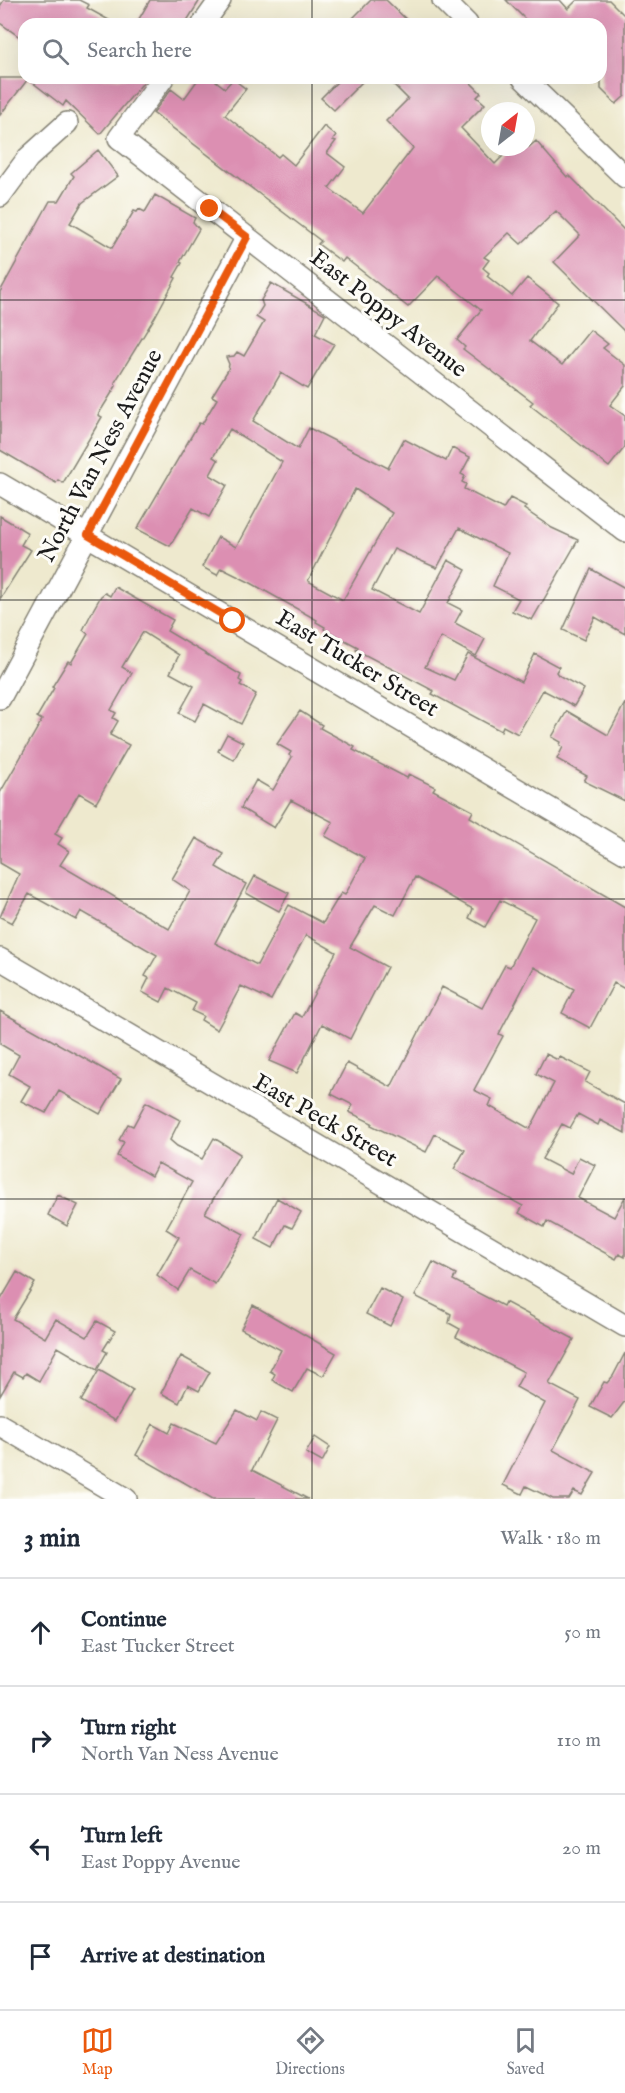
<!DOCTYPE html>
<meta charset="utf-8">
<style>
:root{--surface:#fff;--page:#f2f2f3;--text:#1f2937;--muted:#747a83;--line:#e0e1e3;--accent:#ea580c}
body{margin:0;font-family:"IM FELL English",serif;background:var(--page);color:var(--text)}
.compass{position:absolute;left:481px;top:102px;width:54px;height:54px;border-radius:50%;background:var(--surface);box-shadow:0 6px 24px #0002;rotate:31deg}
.stop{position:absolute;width:18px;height:18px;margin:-14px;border:4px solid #ea580c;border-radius:50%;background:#fff}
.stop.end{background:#ea580c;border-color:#fff;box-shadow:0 2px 6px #0008}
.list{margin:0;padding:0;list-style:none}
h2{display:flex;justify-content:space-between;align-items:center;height:78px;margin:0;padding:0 24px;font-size:26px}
h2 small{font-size:20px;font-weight:400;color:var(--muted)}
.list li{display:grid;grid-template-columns:39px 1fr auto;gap:18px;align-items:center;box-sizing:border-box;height:108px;padding:0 24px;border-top:2px solid var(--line)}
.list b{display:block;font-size:22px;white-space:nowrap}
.list p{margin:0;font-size:20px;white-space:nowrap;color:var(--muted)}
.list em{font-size:20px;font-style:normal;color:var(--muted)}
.icon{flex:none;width:33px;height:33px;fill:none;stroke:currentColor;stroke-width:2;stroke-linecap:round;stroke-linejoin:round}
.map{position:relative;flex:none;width:625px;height:1499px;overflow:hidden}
.search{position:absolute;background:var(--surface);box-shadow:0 6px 24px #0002;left:18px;right:18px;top:18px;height:66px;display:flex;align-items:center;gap:15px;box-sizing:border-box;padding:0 21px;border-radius:18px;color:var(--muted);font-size:22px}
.sheet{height:510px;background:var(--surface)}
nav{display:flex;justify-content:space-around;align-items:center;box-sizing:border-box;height:84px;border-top:2px solid var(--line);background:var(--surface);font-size:16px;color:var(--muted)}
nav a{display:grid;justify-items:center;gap:3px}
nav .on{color:var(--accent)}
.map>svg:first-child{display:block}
</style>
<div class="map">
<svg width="625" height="1499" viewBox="0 0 625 1499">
<rect width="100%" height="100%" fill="#fdfcf7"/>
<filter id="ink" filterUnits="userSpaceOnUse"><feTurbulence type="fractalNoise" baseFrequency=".0167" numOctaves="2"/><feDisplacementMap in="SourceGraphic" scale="12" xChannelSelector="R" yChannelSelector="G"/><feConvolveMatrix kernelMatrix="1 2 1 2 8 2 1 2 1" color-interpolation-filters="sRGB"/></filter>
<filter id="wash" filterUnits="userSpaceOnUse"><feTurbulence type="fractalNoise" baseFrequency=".008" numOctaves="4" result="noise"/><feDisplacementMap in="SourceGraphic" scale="24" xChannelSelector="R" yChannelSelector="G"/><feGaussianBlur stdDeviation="1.35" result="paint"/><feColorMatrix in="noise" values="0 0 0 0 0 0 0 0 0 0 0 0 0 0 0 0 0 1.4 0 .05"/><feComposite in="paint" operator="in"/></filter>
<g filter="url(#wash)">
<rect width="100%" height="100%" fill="#eee9ce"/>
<g id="blocks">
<path fill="#dc8fb2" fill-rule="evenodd" d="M 4,0 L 79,0 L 89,5 L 87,8 L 116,24 L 24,24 L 24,40 L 0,23 L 0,6 Z
M 150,0 L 200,0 L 185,24 L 136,24 Z
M 371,0 L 386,0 L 411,24 L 347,24 Z
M 506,0 L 560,0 L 568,9 L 577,0 L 609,0 L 625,16 L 625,96 L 616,104 L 601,89 L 601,24 L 530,24 Z
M 0,78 L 147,78 L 100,134 L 66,101 L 63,106 L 28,79 L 0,115 Z
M 199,78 L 212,78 L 225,88 L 233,79 L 246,89 L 225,115 L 278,157 L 281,154 L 294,165 L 324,126 L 336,136 L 333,140 L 336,141 L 327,153 L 345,167 L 329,188 L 363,213 L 413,148 L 386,121 L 408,99 L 387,78 L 466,78 L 481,93 L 477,97 L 485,104 L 461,128 L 495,164 L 512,147 L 529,147 L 536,141 L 567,177 L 569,175 L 625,231 L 625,332 L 554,262 L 580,235 L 556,211 L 521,244 L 509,233 L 484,257 L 489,260 L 483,268 L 489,273 L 487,276 L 512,296 L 527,278 L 558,303 L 530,341 L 562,365 L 590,330 L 608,344 L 603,348 L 625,365 L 625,386 L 610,405 L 625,416 L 625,447 L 609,467 L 530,405 L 533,402 L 463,349 L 465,347 L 457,340 L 481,310 L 438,276 L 408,307 L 345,258 L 342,262 L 318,244 L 321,241 L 153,113 L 171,89 L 184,99 Z
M 341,78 L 366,78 L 334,110 L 321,98 Z
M 98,150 L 118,176 L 82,203 L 70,223 L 112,248 L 134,211 L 137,212 L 139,209 L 145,212 L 155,195 L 195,218 L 193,222 L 199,229 L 180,262 L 182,263 L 174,277 L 176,278 L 155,317 L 115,382 L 116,386 L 98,415 L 102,417 L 63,483 L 58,480 L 56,483 L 0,450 L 0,292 L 50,201 L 59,201 L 74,176 L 71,173 Z
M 271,283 L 325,314 L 315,334 L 334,344 L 307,389 L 281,373 L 253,421 L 298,449 L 309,428 L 388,468 L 404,439 L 446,461 L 452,448 L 470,457 L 461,474 L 465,476 L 462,482 L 466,484 L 464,489 L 503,509 L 510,498 L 526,506 L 524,509 L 552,528 L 578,540 L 532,620 L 512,611 L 519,599 L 493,586 L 508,553 L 459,528 L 437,568 L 394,549 L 372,590 L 419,614 L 448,560 L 466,570 L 448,603 L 462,610 L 455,623 L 485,639 L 476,656 L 441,637 L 425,667 L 454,680 L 468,654 L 521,682 L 535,654 L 559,667 L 556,672 L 558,675 L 584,689 L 574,706 L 543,690 L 518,734 L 503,726 L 501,731 L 432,694 L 434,691 L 356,650 L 358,647 L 324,629 L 325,627 L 316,622 L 317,620 L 251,583 L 221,568 L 217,575 L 202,567 L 218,537 L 236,547 L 282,462 L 230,429 L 213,457 L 218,460 L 210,475 L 227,485 L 209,517 L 193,508 L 170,546 L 137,529 L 199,423 L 202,424 L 217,399 L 212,396 L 228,370 L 229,364 L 226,357 L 234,356 L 237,352 L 244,356 L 264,322 L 256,317 L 263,306 L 261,300 ZM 355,489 L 392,513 L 343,600 L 308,581 Z
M 0,516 L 28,533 L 21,545 L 31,550 L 0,599 Z
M 591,569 L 625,588 L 625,634 L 595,617 L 584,640 L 563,630 Z
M 115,587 L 173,620 L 167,631 L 241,675 L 239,680 L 242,682 L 240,685 L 256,694 L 241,724 L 204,704 L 195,721 L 179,713 L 194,686 L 170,673 L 179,655 L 143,632 L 122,667 L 132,673 L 111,710 L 116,713 L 113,718 L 118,721 L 110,735 L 129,745 L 96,803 L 79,793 L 55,834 L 62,838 L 58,844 L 69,851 L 60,865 L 169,929 L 190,891 L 172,879 L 196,838 L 224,854 L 216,867 L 246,884 L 215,943 L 257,965 L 289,905 L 323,923 L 341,893 L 345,895 L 365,858 L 325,836 L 333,822 L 291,800 L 274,828 L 241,808 L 256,780 L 273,790 L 292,757 L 289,755 L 291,752 L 277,744 L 300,711 L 322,725 L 320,728 L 355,747 L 353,750 L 407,778 L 409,774 L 435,787 L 433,790 L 473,811 L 470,817 L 625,907 L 625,989 L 614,983 L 590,1028 L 562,1013 L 574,989 L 534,967 L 499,1034 L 503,1036 L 474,1090 L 492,1099 L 489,1106 L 530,1129 L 554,1083 L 536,1074 L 546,1054 L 558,1060 L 560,1057 L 590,1072 L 585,1082 L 625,1104 L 625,1133 L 600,1120 L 598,1125 L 578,1114 L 570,1128 L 562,1124 L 542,1159 L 571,1174 L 579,1157 L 595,1165 L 578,1198 L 614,1217 L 625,1197 L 625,1257 L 619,1254 L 616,1259 L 547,1221 L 544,1227 L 519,1213 L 523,1206 L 454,1169 L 465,1150 L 435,1134 L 426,1152 L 371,1125 L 372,1123 L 349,1112 L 353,1105 L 331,1094 L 347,1063 L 391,1087 L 442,987 L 482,1008 L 505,965 L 510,967 L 535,918 L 500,900 L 485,927 L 469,918 L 473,909 L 415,877 L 395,915 L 375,905 L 350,947 L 387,967 L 350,1039 L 322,1024 L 297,1073 L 269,1061 L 295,1013 L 302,1017 L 336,952 L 306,935 L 271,1000 L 241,986 L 217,1030 L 201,1020 L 203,1016 L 192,1011 L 196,1003 L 168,988 L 161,1002 L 142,992 L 149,978 L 145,976 L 157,955 L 81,911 L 76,920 L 29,894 L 12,923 L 0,917 L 19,874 L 0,863 L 0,793 L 42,720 L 37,717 L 54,688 L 52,687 L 68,661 L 71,663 L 88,634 L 83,630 L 93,610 L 101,596 L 105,593 L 110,596 Z
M 625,703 L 625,801 L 584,781 L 587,776 L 557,759 L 563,747 L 560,745 L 561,742 L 552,737 L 567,711 L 608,735 Z
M 227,734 L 243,742 L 234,760 L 218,751 Z
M 255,876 L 289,893 L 279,911 L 246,893 Z
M 0,1011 L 121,1079 L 100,1114 L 59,1091 L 46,1113 L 21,1101 L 30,1086 L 9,1074 L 19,1055 L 0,1044 Z
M 146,1102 L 180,1120 L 170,1140 L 177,1146 L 202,1159 L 214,1138 L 240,1154 L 205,1213 L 244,1234 L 215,1284 L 190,1270 L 178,1290 L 157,1275 L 179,1237 L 166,1229 L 192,1182 L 158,1163 L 151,1176 L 117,1156 L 124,1142 L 119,1140 L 128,1124 L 133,1126 Z
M 58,1195 L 78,1205 L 67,1226 L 48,1215 Z
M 277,1198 L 301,1212 L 292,1228 L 285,1225 L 273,1248 L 256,1239 Z
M 433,1262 L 456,1274 L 453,1280 L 503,1306 L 505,1302 L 574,1339 L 549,1384 L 580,1400 L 553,1450 L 595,1473 L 582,1495 L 574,1491 L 569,1499 L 553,1499 L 526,1486 L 522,1494 L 503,1485 L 545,1403 L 516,1387 L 524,1372 L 456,1337 L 460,1329 L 449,1323 L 451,1314 L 415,1296 Z
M 17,1272 L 35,1283 L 13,1319 L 45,1338 L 56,1319 L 87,1337 L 97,1321 L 115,1331 L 103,1350 L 107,1352 L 97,1370 L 58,1347 L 39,1381 L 26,1373 L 23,1377 L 14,1372 L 0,1396 L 0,1301 Z
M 380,1288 L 403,1300 L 390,1326 L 366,1314 Z
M 253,1305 L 336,1353 L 323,1376 L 307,1368 L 293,1392 L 272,1380 L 275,1374 L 270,1371 L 281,1350 L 241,1329 Z
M 625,1353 L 625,1401 L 612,1418 L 590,1407 L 604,1382 L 607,1383 L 613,1376 Z
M 181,1356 L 210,1372 L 199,1391 L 188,1385 L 179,1403 L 161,1393 Z
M 99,1370 L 133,1390 L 115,1421 L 81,1401 Z
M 237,1410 L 257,1421 L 261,1412 L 277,1420 L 252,1470 L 308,1499 L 213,1499 L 136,1455 L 153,1424 L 169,1433 L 174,1423 L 216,1443 Z
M 315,1437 L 330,1447 L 322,1462 L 306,1453 Z"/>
</g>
</g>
<g filter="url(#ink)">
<use href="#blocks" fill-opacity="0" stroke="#858275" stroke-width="1.5"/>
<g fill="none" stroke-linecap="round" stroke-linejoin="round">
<defs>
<path id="minor" d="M 443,0 L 467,24
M 203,24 L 220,0
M 163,78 L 119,138 L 625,531
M 523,78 L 625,177
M 0,196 L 28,158 L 67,123
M 0,484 L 625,853
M 0,698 L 247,237
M 0,959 L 625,1326
M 0,1425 L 126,1499"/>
</defs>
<use href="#minor" stroke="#858275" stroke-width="24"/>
<use href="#minor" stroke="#fff" stroke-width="21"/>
</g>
</g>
<g fill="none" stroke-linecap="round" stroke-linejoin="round" filter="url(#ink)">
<path stroke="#ea580c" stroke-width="8" d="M 210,209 L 247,237 L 88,535 L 233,621"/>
</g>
<path fill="none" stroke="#1c1c1c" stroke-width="1.5" stroke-opacity="0.55" d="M 312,0 L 312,24M 312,78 L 312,1499M 0,300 L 625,300M 0,600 L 625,600M 0,899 L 625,899M 0,1199 L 625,1199"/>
<g text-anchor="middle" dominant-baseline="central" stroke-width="6" stroke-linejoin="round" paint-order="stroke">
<g font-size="24" fill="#1c1c1c" stroke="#fdfcf7">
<text transform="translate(388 314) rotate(38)">East Poppy Avenue</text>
<text transform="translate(101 456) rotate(-62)">North Van Ness Avenue</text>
<text transform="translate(357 664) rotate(31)">East Tucker Street</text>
<text transform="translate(325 1121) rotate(30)">East Peck Street</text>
</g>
</g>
</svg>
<svg class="compass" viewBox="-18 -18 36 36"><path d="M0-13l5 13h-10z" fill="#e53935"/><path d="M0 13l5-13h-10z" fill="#747a83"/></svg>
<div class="stop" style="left:233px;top:621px"></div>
<div class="stop end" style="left:210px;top:209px"></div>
<div class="search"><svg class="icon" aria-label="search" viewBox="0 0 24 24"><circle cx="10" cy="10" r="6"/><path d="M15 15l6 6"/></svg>Search here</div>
</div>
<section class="sheet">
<h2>3 min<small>Walk · 180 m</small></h2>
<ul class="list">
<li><svg class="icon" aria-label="ahead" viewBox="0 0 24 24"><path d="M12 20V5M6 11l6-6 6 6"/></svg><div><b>Continue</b><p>East Tucker Street</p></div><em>50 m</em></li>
<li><svg class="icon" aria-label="right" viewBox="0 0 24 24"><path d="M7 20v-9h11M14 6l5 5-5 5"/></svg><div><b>Turn right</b><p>North Van Ness Avenue</p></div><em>110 m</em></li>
<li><svg class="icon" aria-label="left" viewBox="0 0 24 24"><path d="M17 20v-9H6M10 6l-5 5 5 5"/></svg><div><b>Turn left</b><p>East Poppy Avenue</p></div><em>20 m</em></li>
<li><svg class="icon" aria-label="arrive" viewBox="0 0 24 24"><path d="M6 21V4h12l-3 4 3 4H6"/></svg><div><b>Arrive at destination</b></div></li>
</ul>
</section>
<nav>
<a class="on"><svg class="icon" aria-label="map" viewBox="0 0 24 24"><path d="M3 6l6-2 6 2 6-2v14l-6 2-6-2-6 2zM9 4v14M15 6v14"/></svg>Map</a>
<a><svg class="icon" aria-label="directions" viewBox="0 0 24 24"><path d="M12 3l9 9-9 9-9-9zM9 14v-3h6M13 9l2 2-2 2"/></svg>Directions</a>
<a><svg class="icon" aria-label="saved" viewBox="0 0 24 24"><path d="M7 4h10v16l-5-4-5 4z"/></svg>Saved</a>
</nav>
